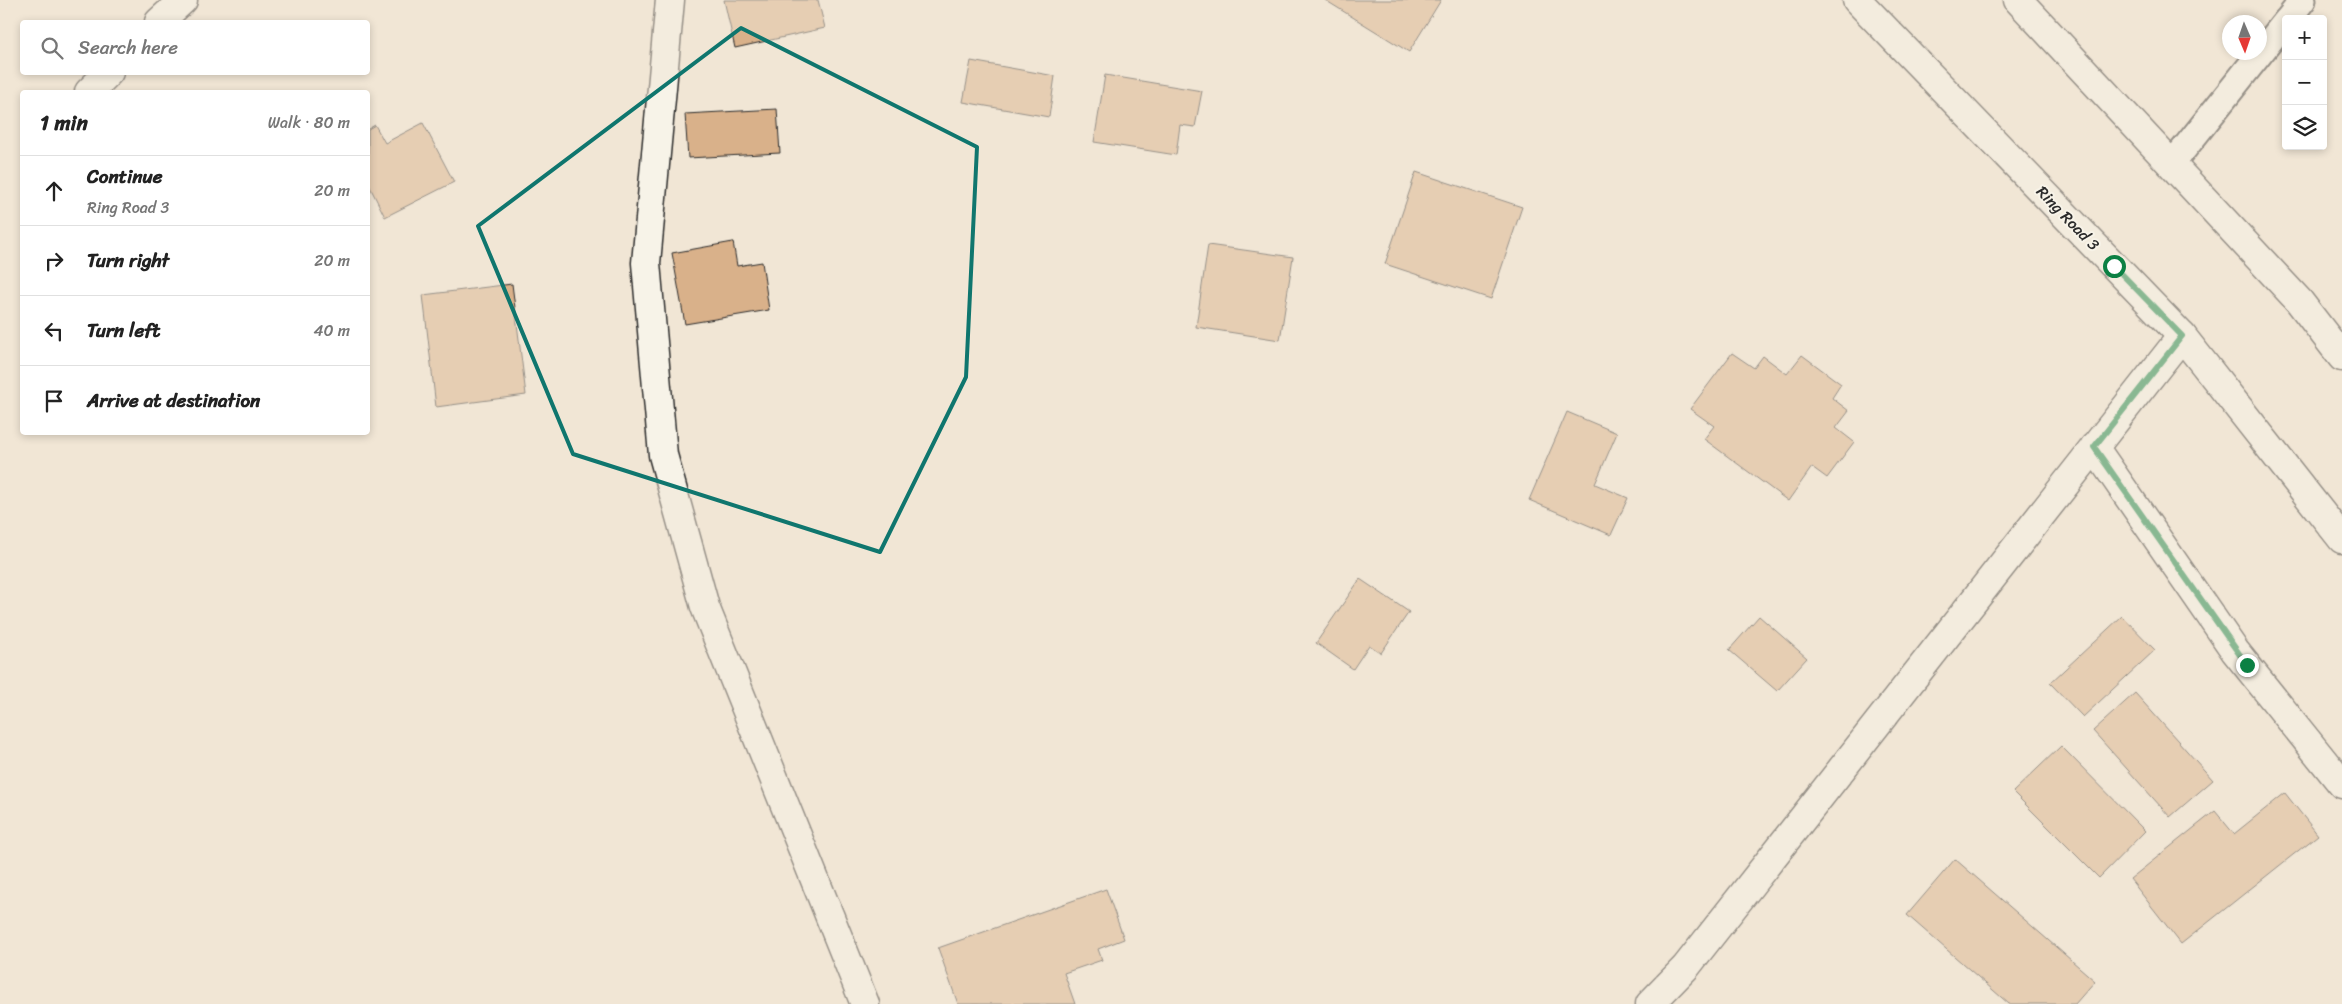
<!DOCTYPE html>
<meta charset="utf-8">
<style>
:root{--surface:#fff;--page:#f6f6f6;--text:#222;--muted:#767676;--line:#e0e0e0}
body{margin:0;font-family:Sriracha,sans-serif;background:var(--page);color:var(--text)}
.controls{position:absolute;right:15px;top:15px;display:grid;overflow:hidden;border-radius:5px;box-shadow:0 2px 8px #0003}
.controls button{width:45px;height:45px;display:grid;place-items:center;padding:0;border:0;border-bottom:1px solid var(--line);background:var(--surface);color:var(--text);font:25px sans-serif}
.compass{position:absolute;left:2222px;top:15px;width:45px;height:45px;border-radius:50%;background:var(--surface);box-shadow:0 2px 8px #0003;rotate:178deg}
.stop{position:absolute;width:15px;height:15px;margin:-11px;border:4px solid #0b8043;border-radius:50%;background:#fff}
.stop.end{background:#0b8043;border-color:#fff;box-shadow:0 1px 5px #0008}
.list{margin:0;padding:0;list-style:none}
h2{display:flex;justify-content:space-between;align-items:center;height:65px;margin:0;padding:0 20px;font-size:21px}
h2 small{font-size:16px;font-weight:400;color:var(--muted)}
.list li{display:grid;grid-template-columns:32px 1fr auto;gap:15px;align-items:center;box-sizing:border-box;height:70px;padding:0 20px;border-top:1px solid var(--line)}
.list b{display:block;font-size:19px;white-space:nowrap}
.list p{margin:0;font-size:16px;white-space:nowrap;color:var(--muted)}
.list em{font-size:16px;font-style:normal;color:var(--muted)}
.icon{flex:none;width:28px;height:28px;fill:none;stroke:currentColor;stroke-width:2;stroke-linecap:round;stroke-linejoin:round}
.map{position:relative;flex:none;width:2342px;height:1004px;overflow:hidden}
.search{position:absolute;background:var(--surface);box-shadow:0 2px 8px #0003;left:20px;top:20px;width:350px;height:55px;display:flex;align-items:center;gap:12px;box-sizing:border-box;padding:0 18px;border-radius:5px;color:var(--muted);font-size:19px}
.panel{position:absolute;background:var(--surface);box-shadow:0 2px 8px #0003;left:20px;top:90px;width:350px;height:345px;border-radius:5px}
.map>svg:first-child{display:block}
</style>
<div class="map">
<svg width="2342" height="1004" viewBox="0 0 2342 1004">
<rect width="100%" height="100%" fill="#f1e6d5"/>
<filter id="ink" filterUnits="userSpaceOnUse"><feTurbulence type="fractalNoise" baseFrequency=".02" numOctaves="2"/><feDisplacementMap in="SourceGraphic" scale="10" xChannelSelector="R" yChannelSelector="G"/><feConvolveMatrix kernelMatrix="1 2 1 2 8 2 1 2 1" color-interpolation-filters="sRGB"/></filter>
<g filter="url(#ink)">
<path fill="#d9b18a" stroke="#2b2b2b" d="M 724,0 L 818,0 L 825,28 L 735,48 Z
M 1325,0 L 1441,0 L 1409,52 Z
M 971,61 L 1055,76 L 1049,117 L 963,102 Z
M 1105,75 L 1202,91 L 1195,127 L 1180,125 L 1176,155 L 1094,142 Z
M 777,109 L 780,153 L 688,158 L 685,114 Z
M 423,123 L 454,182 L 385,217 L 368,183 L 368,129 L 375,125 L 385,143 Z
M 1416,172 L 1522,207 L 1491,299 L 1385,264 Z
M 733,242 L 737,266 L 762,262 L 769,310 L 685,324 L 672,253 Z
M 1208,245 L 1293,257 L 1280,340 L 1196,327 Z
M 512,284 L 526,395 L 436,407 L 423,295 Z
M 1732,353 L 1754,368 L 1763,356 L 1787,374 L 1802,355 L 1841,384 L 1832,398 L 1849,411 L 1836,428 L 1854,442 L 1827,478 L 1812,467 L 1788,501 L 1704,439 L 1714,426 L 1690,409 Z
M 1567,412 L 1617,433 L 1595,484 L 1628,498 L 1611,535 L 1529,500 Z
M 1360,579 L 1409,612 L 1381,653 L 1369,645 L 1353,669 L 1316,643 Z
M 1759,616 L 1807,658 L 1777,691 L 1729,650 Z
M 2122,616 L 2155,650 L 2083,717 L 2050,683 Z
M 2135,693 L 2213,780 L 2170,817 L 2093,731 Z
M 2061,746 L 2145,831 L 2099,878 L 2013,792 Z
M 2285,793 L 2318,835 L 2181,944 L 2130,879 L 2215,811 L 2234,834 Z
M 1955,859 L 2095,981 L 2075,1004 L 2009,1004 L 1907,915 Z
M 1106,889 L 1124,939 L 1098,949 L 1102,960 L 1064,973 L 1075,1004 L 958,1004 L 938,948 Z"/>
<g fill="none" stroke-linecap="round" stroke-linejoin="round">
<defs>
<path id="service" d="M 2288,19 L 2303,0
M 2172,164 L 2286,21"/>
<path id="minor" d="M 670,0 L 646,263 L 663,455 L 705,607 L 865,1004
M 159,22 L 183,0
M 89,92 L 109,72
M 2094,447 L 2235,651 L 2342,784
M 1650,1004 L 1686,967 L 2182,336"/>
<path id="secondary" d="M 1857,0 L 2182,336 L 2342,539
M 2018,0 L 2299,301 L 2342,357"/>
</defs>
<use href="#service" stroke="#2b2b2b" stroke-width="29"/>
<use href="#minor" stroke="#2b2b2b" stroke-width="31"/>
<use href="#secondary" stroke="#2b2b2b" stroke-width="31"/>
<use href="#service" stroke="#f7f3e8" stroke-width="25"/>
<use href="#minor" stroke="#f7f3e8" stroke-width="28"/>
<use href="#secondary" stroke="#f7f3e8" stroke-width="28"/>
</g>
</g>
<g fill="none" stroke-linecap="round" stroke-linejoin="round" filter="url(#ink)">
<path stroke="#0b8043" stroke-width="6" d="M 2114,266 L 2182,336 L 2094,447 L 2247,665"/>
</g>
<path d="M0 0H2342V1004H0ZM 741,28 L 977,147 L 966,377 L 880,552 L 573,454 L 478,226 Z" fill="#f1e6d5" fill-opacity=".55" fill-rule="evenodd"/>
<path fill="none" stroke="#0f766e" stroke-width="4" stroke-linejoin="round" d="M 741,28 L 977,147 L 966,377 L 880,552 L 573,454 L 478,226 Z"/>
<g text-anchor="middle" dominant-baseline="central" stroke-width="4" stroke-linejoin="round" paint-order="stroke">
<g font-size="16" fill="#2b2b2b" stroke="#f7f3e8">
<text transform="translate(2068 218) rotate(46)">Ring Road 3</text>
</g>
</g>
</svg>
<div class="controls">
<button>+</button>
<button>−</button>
<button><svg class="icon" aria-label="layers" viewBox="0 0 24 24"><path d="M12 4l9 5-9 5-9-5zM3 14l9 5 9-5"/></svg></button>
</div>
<svg class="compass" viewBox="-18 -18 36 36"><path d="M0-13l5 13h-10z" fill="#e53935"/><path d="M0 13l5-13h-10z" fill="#767676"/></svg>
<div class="stop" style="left:2114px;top:266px"></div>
<div class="stop end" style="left:2247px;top:665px"></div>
<div class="search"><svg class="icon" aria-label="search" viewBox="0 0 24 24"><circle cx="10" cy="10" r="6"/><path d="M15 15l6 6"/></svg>Search here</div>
<section class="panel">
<h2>1 min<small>Walk · 80 m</small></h2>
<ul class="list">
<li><svg class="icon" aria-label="ahead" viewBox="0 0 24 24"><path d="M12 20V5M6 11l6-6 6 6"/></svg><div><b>Continue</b><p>Ring Road 3</p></div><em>20 m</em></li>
<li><svg class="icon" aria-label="right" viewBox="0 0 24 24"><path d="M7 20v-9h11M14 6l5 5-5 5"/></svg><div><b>Turn right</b></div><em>20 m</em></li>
<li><svg class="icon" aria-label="left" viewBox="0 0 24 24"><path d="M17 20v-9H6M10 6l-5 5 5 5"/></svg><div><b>Turn left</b></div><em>40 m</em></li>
<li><svg class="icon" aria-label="arrive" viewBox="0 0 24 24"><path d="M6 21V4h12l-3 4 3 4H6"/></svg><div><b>Arrive at destination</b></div></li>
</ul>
</section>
</div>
